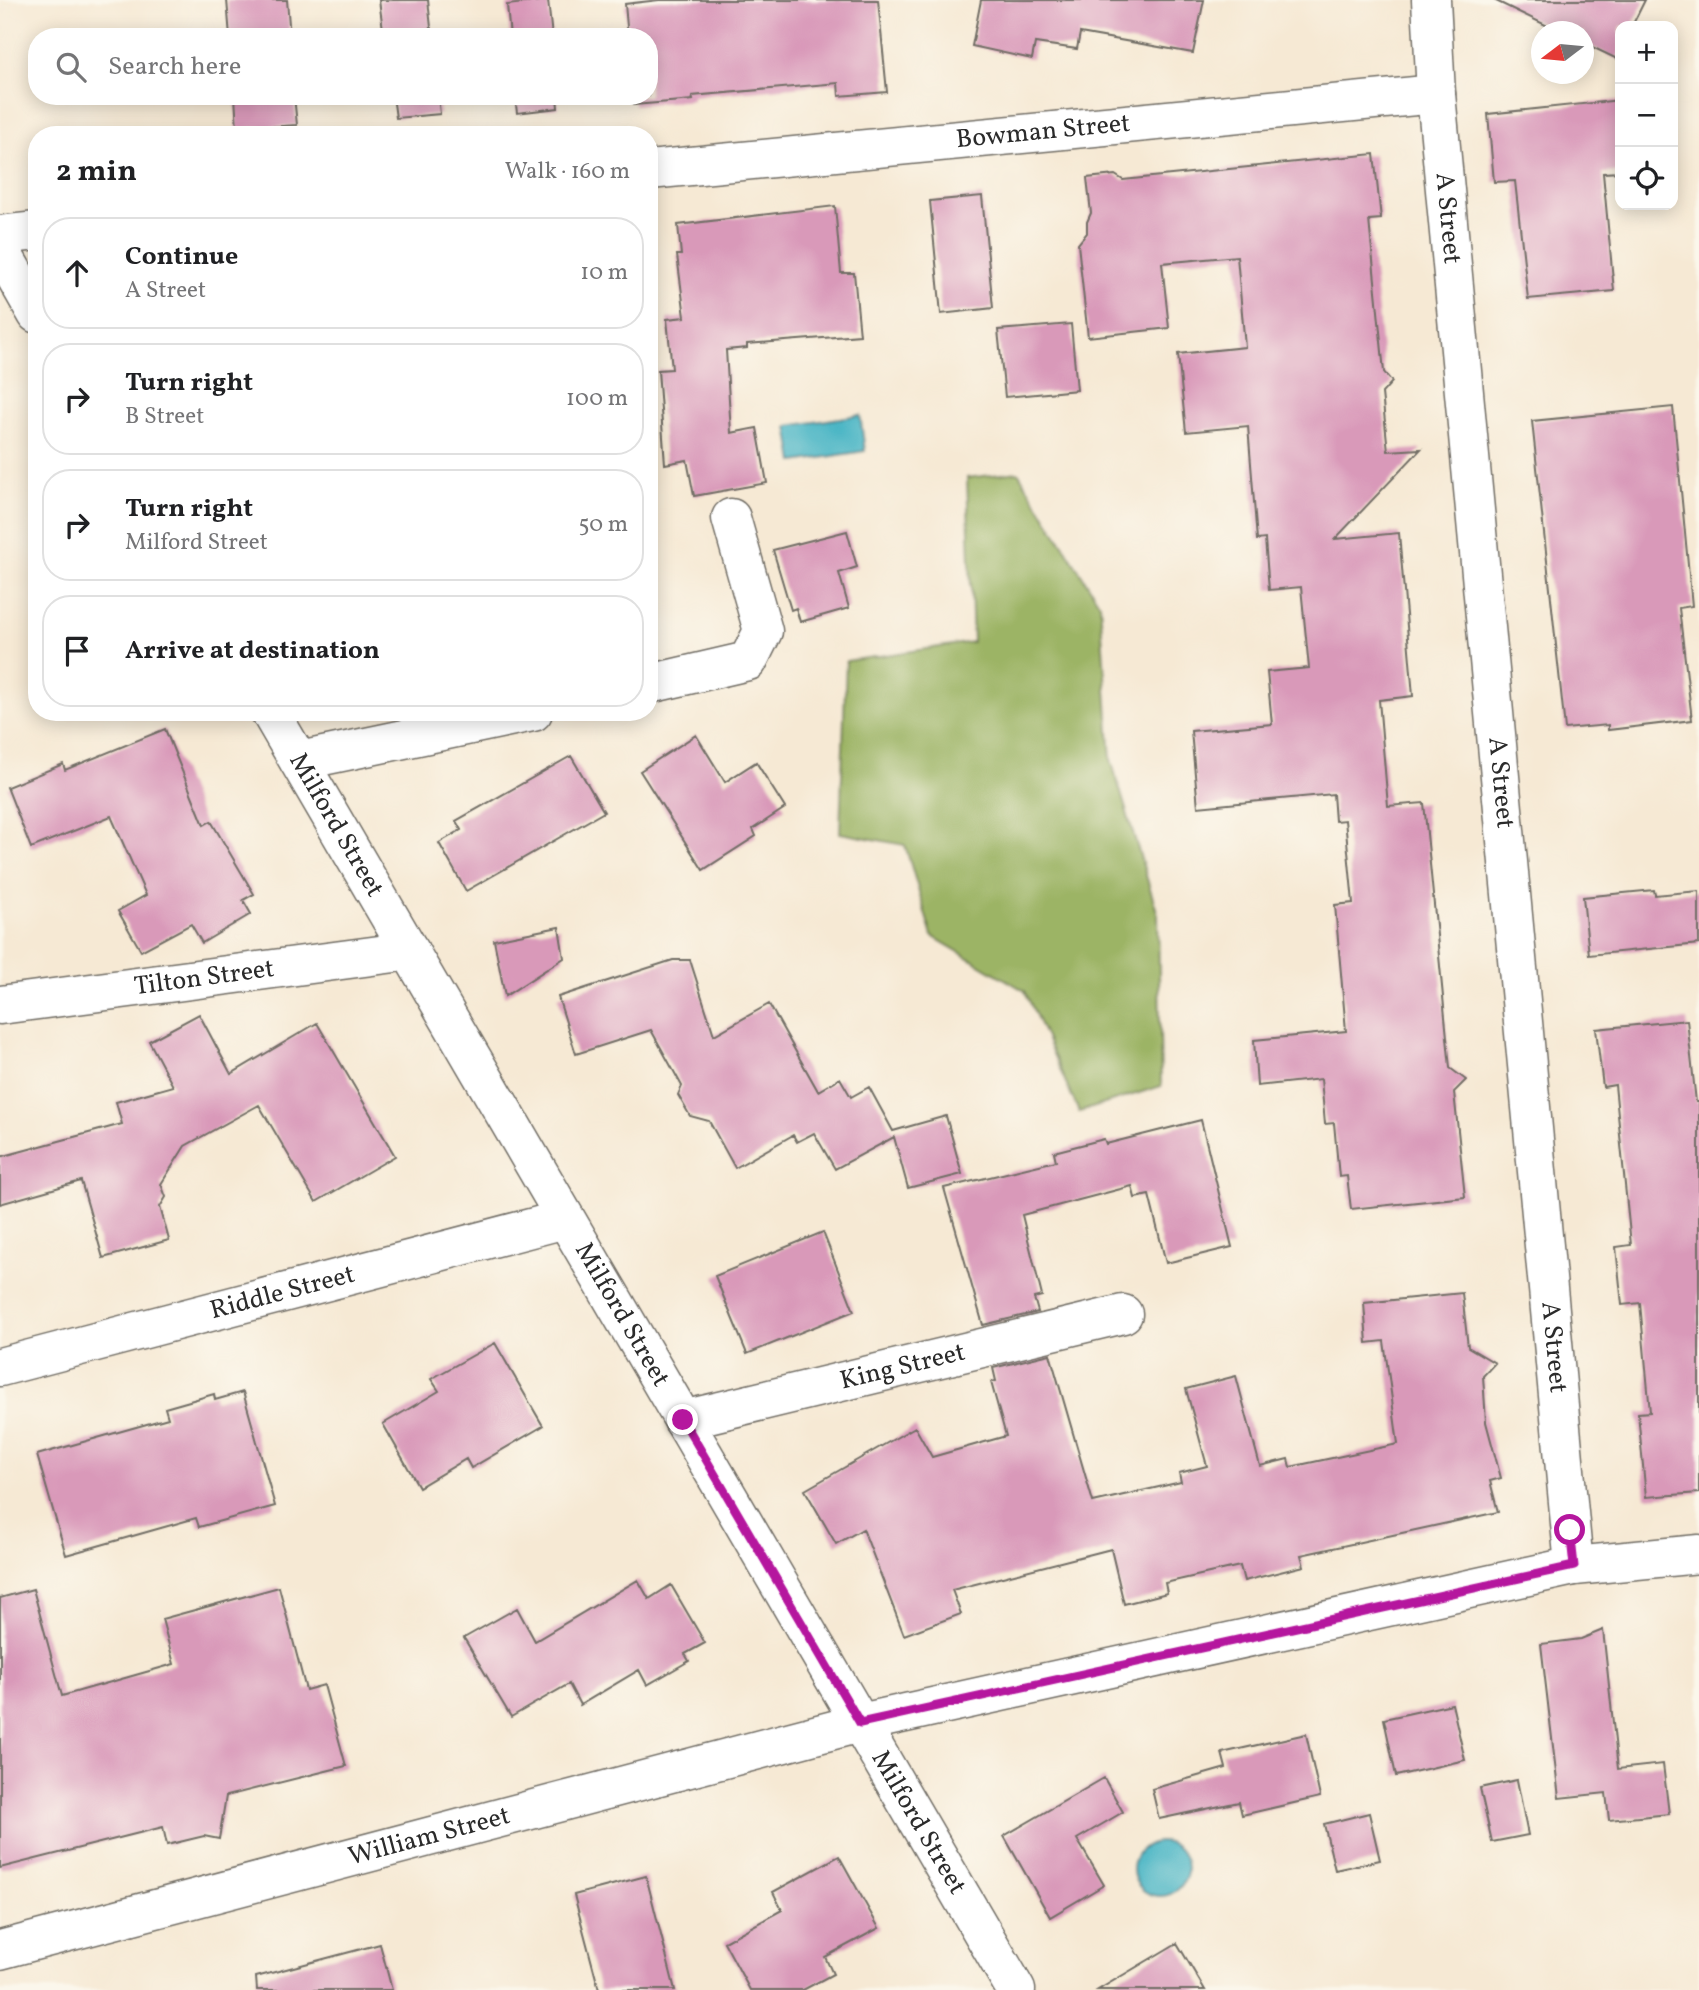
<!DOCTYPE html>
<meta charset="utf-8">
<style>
:root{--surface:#fff;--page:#f2f2f2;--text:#202124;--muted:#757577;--line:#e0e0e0}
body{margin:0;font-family:Vollkorn,serif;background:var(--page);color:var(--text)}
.controls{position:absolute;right:21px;top:21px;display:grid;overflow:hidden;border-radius:14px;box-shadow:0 4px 18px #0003}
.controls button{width:63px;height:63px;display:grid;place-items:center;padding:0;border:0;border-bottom:2px solid var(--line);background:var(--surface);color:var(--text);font:35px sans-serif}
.compass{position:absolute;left:1531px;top:21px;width:63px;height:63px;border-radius:50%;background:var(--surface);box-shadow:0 4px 18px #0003;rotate:254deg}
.stop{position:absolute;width:21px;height:21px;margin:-16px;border:5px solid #b5179e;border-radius:50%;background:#fff}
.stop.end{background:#b5179e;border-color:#fff;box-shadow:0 2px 7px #0008}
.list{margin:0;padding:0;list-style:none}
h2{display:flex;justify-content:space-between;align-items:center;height:91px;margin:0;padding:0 28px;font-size:30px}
h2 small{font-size:23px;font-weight:400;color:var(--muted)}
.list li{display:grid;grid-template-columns:46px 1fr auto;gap:21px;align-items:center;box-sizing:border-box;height:112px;margin:0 14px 14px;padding:0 14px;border:2px solid var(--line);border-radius:28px}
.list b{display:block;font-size:26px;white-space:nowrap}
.list p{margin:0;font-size:23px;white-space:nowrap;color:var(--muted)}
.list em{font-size:23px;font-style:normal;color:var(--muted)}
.icon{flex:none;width:38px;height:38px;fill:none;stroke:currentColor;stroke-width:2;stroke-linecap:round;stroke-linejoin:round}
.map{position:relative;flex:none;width:1699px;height:1990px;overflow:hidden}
.search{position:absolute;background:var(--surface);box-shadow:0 4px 18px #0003;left:28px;top:28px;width:630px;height:77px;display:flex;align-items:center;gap:18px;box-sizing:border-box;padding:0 24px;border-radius:28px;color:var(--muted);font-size:26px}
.panel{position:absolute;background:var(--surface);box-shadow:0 4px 18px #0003;left:28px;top:126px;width:630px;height:595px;border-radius:28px}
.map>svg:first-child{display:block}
</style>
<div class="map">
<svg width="1699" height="1990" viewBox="0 0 1699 1990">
<rect width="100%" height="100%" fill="#fbf7ec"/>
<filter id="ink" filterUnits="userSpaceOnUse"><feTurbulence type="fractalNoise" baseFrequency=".0143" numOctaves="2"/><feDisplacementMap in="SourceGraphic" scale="14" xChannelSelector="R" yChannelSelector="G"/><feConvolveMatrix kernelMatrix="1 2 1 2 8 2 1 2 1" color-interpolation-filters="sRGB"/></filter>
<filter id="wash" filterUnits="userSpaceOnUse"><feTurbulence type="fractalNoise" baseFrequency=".00686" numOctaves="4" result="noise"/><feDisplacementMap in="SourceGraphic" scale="28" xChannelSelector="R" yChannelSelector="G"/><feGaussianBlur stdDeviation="1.57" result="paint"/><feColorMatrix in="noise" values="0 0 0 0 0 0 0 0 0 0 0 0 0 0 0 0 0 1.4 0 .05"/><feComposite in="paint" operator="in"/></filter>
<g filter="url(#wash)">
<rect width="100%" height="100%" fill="#f6e9d4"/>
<path fill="#9cb465" stroke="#647048" stroke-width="2" d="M 1018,472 L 1100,604 L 1111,760 L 1158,915 L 1161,1086 L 1079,1112 L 1025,991 L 932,936 L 905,845 L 840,833 L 846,661 L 973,642 L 967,478 Z"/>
<path fill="#49b5c5" stroke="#3a7078" stroke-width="2" d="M 860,415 L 865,451 L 794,462 L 788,426 Z
M1133 1869a27 27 0 1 1 54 0a27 27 0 1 1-54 0Z"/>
<g id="blocks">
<path fill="#d999b9" d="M 227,0 L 287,0 L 290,37 L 230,37 Z
M 379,0 L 428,0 L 432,37 L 384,37 Z
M 548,0 L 552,37 L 510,37 L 507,5 Z
M 659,0 L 878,0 L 887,92 L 839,96 L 838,83 L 692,96 L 693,100 L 634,105 L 633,96 L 649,96 L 649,37 L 628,37 L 625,4 Z
M 981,0 L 1204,0 L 1193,53 L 1080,33 L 1077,49 L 1035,43 L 1032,59 L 972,46 Z
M 1494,0 L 1645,0 L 1632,26 L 1620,26 L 1620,52 L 1617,59 L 1584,43 L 1584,32 L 1560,32 Z
M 235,96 L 294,96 L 297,125 L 237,129 Z
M 393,96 L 438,96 L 440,114 L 396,118 Z
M 515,96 L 557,96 L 558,108 L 517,113 Z
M 1620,100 L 1620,172 L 1603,173 L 1614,291 L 1528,299 L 1515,181 L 1494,182 L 1488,114 Z
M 1374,154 L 1381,219 L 1369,220 L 1384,372 L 1392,382 L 1382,393 L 1388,451 L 1421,449 L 1335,539 L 1399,533 L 1413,696 L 1379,700 L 1388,806 L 1424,803 L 1450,1068 L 1466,1080 L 1454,1092 L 1465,1197 L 1351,1209 L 1347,1176 L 1339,1177 L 1334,1123 L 1325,1124 L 1321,1079 L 1257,1086 L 1254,1040 L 1346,1031 L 1335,905 L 1353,903 L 1345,820 L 1335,821 L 1333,794 L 1198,807 L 1191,731 L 1272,724 L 1267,672 L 1309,668 L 1301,587 L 1269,590 L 1265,539 L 1257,540 L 1248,426 L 1186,432 L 1178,354 L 1245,347 L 1237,256 L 1162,263 L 1169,328 L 1088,337 L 1078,244 L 1087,233 L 1087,222 L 1091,213 L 1087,178 L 1115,175 L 1123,180 Z
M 982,196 L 993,308 L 941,314 L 930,201 Z
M 835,206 L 841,273 L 854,273 L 860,335 L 747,344 L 747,348 L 726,350 L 731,433 L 757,428 L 767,483 L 694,496 L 687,460 L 665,464 L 658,370 L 672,369 L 667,319 L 685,317 L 677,255 L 681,255 L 678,225 Z
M 1071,324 L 1077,390 L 1005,397 L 998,330 Z
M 1673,407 L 1692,606 L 1679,608 L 1692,720 L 1608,730 L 1608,725 L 1565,729 L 1532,421 Z
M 847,531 L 857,567 L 839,573 L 849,608 L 800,622 L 796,608 L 791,610 L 773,550 Z
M 165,729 L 204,825 L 211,821 L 254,894 L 243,900 L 251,914 L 202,943 L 191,924 L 141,951 L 118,911 L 146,895 L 111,816 L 31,848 L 7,787 L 63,764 L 65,770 Z
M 696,735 L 725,782 L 756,762 L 785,808 L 753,829 L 756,836 L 703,870 L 640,771 Z
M 571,756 L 604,812 L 466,891 L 439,843 L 461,830 L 456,821 Z
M 1654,890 L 1655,895 L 1699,891 L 1699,944 L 1589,955 L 1583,897 Z
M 559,927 L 564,958 L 505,996 L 494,940 Z
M 673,960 L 690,960 L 714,1035 L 769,1004 L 818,1091 L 840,1078 L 851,1097 L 869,1087 L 893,1131 L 946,1116 L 962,1174 L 908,1188 L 894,1137 L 835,1169 L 814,1133 L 797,1142 L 793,1135 L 735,1168 L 709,1121 L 690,1116 L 678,1095 L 682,1086 L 651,1030 L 576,1054 L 558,997 Z
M 199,1014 L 231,1074 L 317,1023 L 395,1156 L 316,1202 L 259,1105 L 185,1146 L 161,1184 L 166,1197 L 160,1207 L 169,1240 L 103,1258 L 81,1181 L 0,1204 L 0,1157 L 122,1124 L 116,1102 L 173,1086 L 149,1041 Z
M 1687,1020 L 1696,1102 L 1699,1102 L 1699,1493 L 1646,1497 L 1638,1413 L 1650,1412 L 1640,1303 L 1622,1305 L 1616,1247 L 1631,1245 L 1615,1085 L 1603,1087 L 1596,1029 Z
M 1201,1120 L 1232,1247 L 1166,1263 L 1149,1195 L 1135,1198 L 1132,1186 L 1022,1215 L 1042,1296 L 1034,1298 L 1038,1312 L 983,1325 L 944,1188 L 1056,1161 L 1054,1152 L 1104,1139 L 1106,1144 Z
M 823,1232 L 854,1311 L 747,1354 L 715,1276 Z
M 1462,1293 L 1468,1347 L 1495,1363 L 1483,1376 L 1486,1422 L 1501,1478 L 1490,1481 L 1498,1512 L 1301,1555 L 1304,1566 L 1244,1581 L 1240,1566 L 1165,1583 L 1167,1593 L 1124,1604 L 1111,1549 L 952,1590 L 961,1614 L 904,1635 L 863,1529 L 836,1544 L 805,1490 L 915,1427 L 932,1457 L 1006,1436 L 991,1382 L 996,1381 L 993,1368 L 1050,1354 L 1093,1502 L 1181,1482 L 1179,1473 L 1207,1466 L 1186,1389 L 1236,1376 L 1260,1466 L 1288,1459 L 1290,1467 L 1398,1444 L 1384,1341 L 1367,1343 L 1364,1303 Z
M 495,1343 L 543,1426 L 471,1468 L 466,1459 L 419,1487 L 383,1424 L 439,1391 L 431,1379 Z
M 243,1392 L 275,1506 L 199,1527 L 196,1518 L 66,1555 L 37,1455 L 168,1418 L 165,1408 L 214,1394 L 215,1400 Z
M 638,1580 L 649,1599 L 671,1585 L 705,1643 L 685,1654 L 689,1661 L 647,1685 L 639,1670 L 580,1705 L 569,1684 L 511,1717 L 464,1638 L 517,1608 L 535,1641 Z
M 279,1587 L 306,1690 L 324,1685 L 346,1766 L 226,1796 L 219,1839 L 204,1836 L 167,1845 L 163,1827 L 0,1868 L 0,1598 L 33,1589 L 62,1696 L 174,1664 L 162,1619 Z
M 1603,1630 L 1618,1769 L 1663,1764 L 1669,1814 L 1609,1820 L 1606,1793 L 1559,1798 L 1541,1644 L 1581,1639 Z
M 1452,1704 L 1465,1760 L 1396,1776 L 1384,1719 Z
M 1306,1734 L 1320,1797 L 1242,1815 L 1239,1802 L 1159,1819 L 1152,1789 L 1226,1768 L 1222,1753 Z
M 1104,1778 L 1123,1812 L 1077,1839 L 1104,1885 L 1050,1917 L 1004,1836 Z
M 1517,1780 L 1528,1835 L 1492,1842 L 1480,1788 Z
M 1369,1813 L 1380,1860 L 1335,1870 L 1324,1824 Z
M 839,1856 L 879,1928 L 825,1957 L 833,1974 L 803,1990 L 750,1990 L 724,1942 L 782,1910 L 773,1892 Z
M 646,1876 L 675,1990 L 599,1990 L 574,1895 Z
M 1177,1943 L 1205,1990 L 1098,1990 Z
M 380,1944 L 392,1990 L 257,1990 L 256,1977 Z"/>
</g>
</g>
<g filter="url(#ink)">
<use href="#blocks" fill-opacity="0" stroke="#726e66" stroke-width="2"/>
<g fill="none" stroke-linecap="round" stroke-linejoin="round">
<defs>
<g id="minor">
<path id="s1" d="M 1431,0 L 1436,94 L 1574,1566"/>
<path id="s2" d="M 649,170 L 1436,94"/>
<path d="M 0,235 L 37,231"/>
<path d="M 0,249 L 37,314"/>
<path d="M 649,684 L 748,661 L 763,631 L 731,518"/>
<path id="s3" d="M 270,712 L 1016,1990"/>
<path d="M 299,761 L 533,712"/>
<path id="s4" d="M 0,1005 L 410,951"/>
<path id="s5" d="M 0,1367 L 565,1219"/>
<path id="s6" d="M 683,1420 L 1123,1314"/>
<path id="s7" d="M 0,1950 L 860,1723 L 1574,1566 L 1699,1554"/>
</g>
</defs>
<use href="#minor" stroke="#726e66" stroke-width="41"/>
<use href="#minor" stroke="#fff" stroke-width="38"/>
</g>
</g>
<g fill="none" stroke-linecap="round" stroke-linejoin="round" filter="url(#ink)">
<path stroke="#b5179e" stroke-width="9" d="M 683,1420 L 860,1723 L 1574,1566 L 1570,1530"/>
</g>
<g text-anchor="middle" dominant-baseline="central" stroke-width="6" stroke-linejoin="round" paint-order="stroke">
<g font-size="26" fill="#2b2b2b" stroke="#fbf7ec">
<text stroke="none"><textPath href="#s2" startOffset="396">Bowman Street</textPath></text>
<text stroke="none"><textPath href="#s1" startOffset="219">A Street</textPath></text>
<text stroke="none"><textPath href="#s1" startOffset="786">A Street</textPath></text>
<text stroke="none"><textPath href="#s3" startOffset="131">Milford Street</textPath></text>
<text stroke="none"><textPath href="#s4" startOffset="206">Tilton Street</textPath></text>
<text stroke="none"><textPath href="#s5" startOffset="292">Riddle Street</textPath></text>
<text stroke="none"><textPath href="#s3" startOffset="698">Milford Street</textPath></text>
<text stroke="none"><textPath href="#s1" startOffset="1353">A Street</textPath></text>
<text stroke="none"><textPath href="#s6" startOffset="226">King Street</textPath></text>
<text stroke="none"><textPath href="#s3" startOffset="1286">Milford Street</textPath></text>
<text stroke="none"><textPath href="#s7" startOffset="444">William Street</textPath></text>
</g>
</g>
</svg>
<div class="controls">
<button>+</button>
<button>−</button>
<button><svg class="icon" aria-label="locate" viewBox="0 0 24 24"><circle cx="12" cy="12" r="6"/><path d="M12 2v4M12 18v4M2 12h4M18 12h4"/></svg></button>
</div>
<svg class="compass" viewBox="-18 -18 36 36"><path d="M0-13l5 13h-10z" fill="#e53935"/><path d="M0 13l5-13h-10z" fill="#757577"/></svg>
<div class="stop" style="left:1570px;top:1530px"></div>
<div class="stop end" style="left:683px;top:1420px"></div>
<div class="search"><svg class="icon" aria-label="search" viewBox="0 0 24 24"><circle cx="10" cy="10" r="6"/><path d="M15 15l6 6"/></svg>Search here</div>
<section class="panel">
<h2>2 min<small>Walk · 160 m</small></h2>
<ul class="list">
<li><svg class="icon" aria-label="ahead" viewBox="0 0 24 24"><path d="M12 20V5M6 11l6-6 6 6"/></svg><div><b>Continue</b><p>A Street</p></div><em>10 m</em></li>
<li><svg class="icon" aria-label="right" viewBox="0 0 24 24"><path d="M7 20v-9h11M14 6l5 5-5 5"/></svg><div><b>Turn right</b><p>B Street</p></div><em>100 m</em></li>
<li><svg class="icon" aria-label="right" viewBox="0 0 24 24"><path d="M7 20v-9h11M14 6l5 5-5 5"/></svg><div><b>Turn right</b><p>Milford Street</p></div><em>50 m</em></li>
<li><svg class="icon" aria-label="arrive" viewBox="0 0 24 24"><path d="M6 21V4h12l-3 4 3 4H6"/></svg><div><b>Arrive at destination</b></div></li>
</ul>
</section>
</div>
